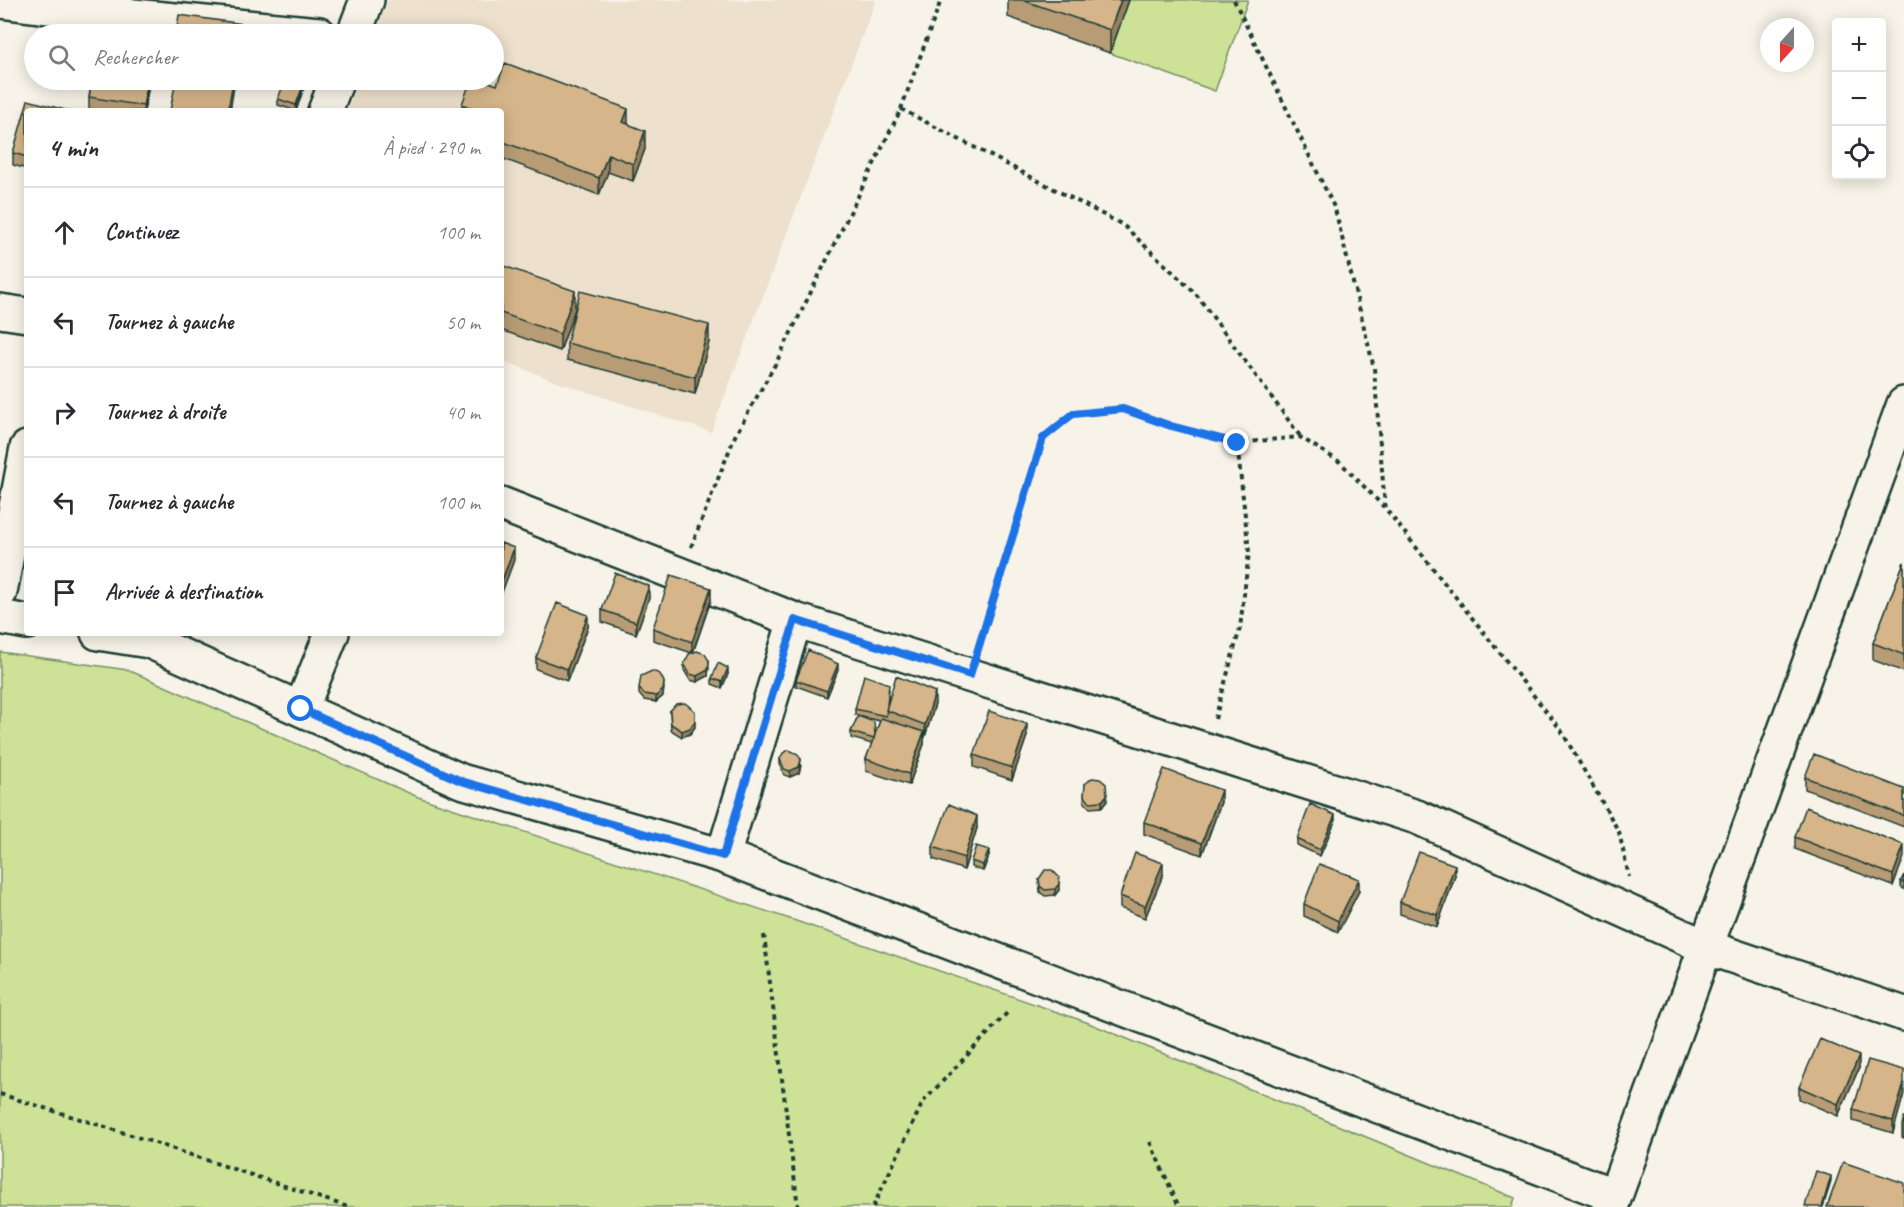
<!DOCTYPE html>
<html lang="fr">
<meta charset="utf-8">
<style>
:root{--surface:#fff;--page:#f2f2f3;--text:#2b2b33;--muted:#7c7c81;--line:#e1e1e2}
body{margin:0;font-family:Caveat,sans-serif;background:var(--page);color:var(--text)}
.controls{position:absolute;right:18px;top:18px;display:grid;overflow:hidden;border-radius:6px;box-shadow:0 3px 15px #0003}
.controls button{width:54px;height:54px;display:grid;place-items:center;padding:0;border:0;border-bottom:2px solid var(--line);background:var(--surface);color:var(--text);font:30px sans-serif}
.compass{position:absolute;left:1760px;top:18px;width:54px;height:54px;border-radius:50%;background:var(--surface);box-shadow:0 3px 15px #0003;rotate:201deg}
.stop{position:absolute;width:18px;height:18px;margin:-14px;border:4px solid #1a73e8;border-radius:50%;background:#fff}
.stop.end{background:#1a73e8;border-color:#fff;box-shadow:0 2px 6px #0008}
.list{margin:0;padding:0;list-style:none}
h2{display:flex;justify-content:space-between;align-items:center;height:78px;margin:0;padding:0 24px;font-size:26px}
h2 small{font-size:20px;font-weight:400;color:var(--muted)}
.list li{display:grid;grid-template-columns:39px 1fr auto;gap:18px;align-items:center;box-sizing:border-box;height:90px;padding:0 24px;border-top:2px solid var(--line)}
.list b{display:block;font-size:22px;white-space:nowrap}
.list em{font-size:20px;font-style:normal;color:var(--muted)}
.icon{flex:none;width:33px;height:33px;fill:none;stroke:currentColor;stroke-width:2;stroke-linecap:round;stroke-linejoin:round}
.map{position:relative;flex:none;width:1904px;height:1207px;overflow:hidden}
.search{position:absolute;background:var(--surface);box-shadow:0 3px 15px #0003;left:24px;top:24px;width:480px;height:66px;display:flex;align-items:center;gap:15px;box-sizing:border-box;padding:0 21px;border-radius:33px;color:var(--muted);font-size:22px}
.panel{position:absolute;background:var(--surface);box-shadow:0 3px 15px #0003;left:24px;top:108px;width:480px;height:528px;border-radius:6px}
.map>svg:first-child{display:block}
</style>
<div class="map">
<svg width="1904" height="1207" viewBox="0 0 1904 1207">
<rect width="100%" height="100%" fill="#f7f3e8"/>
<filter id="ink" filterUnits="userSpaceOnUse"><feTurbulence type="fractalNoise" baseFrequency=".0167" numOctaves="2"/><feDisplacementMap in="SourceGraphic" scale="12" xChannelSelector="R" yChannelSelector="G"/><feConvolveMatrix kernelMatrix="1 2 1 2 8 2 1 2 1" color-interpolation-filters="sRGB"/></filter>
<g filter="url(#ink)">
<path fill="#ede0cc" d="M 388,0 L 876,0 L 711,432 L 557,382 L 501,360 L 501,111 L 347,111 L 359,80 L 494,80 L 494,34 L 375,34 Z"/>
<path fill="#cde297" stroke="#769066" stroke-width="1.5" d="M 1129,0 L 1248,0 L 1215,91 L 1110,53 Z
M 0,652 L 128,670 L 418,797 L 796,921 L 1086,1022 L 1515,1198 L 1512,1207 L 0,1207 Z"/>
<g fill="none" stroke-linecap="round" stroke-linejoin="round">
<defs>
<path id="minor" d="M 0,1 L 62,9 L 319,34
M 354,34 L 367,0
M 325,111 L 337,80
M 0,311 L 27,315
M 501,504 L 795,620 L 1417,817 L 1706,947 L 1904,1014
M 0,592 L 27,448
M 0,617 L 27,622
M 98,633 L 149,641 L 461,781 L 723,856 L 1615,1196
M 301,709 L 332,633
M 723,856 L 795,620
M 1611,1207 L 1904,404"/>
</defs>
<use href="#minor" stroke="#1f3d34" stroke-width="38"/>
<path stroke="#1f3d34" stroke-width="4" stroke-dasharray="4.5 4.5" stroke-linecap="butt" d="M 1234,0 L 1335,209 L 1374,368 L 1385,508 L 1561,730 L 1619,832 L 1629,877
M 901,109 L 1123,225 L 1196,294 L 1300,436
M 691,547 L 735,436 L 777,361 L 901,109 L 941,0
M 979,645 L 1043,438 L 1073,414 L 1123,409 L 1171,426 L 1237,443 L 1300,437 L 1340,462 L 1384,507
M 1215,719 L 1240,628 L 1249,552 L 1237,443
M 764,935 L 798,1207
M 0,1094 L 131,1135 L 348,1207
M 1150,1142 L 1179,1207
M 873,1207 L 923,1102 L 1007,1013"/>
<use href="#minor" stroke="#f7f3e8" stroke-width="33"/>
</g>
<path fill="#b79c76" stroke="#1f3d34" stroke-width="1.5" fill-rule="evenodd" d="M 1008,0 L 1129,0 L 1110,53 L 1008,17 Z
M 150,80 L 144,111 L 102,111 L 89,109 L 89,97 Z
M 305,80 L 305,84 L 296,111 L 278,105 L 278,99 Z
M 497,85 L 628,124 L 645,149 L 633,181 L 608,172 L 599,195 L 501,158 L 501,111 L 462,111 L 462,104 Z
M 27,111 L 27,169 L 13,165 L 13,153 Z
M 501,265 L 575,309 L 560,351 L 501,330 Z
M 709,342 L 695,394 L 567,360 L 567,343 Z
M 1904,562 L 1904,672 L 1873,660 L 1873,643 Z
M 649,598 L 636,634 L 602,622 L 602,610 Z
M 711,600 L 693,653 L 709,667 L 708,676 L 697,682 L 690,680 L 684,670 L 684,664 L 692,653 L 653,640 L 653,628 Z
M 588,627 L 567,681 L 536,669 L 536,658 Z
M 838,670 L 827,697 L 796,686 L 796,680 Z
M 728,674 L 722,688 L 712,684 L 712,678 Z
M 639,688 L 664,688 L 663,696 L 656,702 L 644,700 L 639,694 Z
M 889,690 L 887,705 L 935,704 L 925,737 L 924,736 L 924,744 L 909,785 L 866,771 L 866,759 L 872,744 L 851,738 L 851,732 L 858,716 L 855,715 L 855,709 ZM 858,716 L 880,721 L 875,735 Z
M 670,711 L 695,727 L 690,734 L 682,737 L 671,730 Z
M 1027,736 L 1012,780 L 974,767 L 974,755 Z
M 780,759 L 801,766 L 799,773 L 790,777 L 784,775 L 780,765 Z
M 1805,777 L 1904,789 L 1904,827 L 1805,789 Z
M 1085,784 L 1107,801 L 1102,807 L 1090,808 L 1084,802 Z
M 1221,802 L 1202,855 L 1144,834 L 1144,822 Z
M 1335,821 L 1320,856 L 1297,845 L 1297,839 Z
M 977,828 L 964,870 L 933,859 L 933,847 Z
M 1795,837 L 1904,845 L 1893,886 L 1795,849 Z
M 989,856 L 983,871 L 971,867 L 971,861 Z
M 1163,875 L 1145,918 L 1120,908 L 1120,896 Z
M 1904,875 L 1904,889 L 1901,887 L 1901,881 Z
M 1455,876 L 1437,927 L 1400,914 L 1400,902 Z
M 1039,879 L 1059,890 L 1055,895 L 1045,896 L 1040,892 Z
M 1359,891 L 1338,932 L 1304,916 L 1304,904 Z
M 1859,1068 L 1838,1116 L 1799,1099 L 1799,1087 Z
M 1904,1070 L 1893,1133 L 1853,1121 L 1853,1110 Z
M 1904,1117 L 1904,1138 L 1902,1137 L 1902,1125 Z"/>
<path fill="#957f60" stroke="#1f3d34" stroke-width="1.5" d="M 1121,0 L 1129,0 L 1110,53 L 1110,30 Z
M 148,80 L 150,80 L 144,111 L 143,111 Z
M 233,80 L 234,80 L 234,87 L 230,111 L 228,111 Z
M 305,80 L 305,84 L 296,111 L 296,105 Z
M 628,109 L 628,127 L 623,122 Z
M 645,131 L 645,149 L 633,181 L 633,164 Z
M 608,154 L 608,172 L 599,195 L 599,178 Z
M 575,291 L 575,309 L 560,351 L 560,334 Z
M 709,325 L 709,342 L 695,394 L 695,377 Z
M 514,548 L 514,560 L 501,595 L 501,583 Z
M 649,586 L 649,598 L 636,634 L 636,622 Z
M 711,588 L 711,600 L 692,654 L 692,642 Z
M 588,615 L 588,627 L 567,681 L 567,669 Z
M 709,661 L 708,676 L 697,682 L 697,676 Z
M 838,664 L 838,670 L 827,697 L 827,691 Z
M 728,668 L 728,674 L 722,688 L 722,682 Z
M 664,682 L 663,696 L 656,702 L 656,696 Z
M 935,692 L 935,704 L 925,737 L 925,725 Z
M 695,721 L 695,727 L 690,734 L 682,737 L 682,731 Z
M 1027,724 L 1027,736 L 1012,780 L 1012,768 Z
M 924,732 L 924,744 L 909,785 L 909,774 Z
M 801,760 L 799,773 L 790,777 L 790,771 Z
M 1221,790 L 1221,802 L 1202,855 L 1202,843 Z
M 1107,795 L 1107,801 L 1102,807 L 1102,801 Z
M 1335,815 L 1335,821 L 1320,856 L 1320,850 Z
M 977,816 L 977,828 L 964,870 L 964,858 Z
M 1904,846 L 1904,857 L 1893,886 L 1893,875 Z
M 989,850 L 989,856 L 983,871 L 983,865 Z
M 1163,863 L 1163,875 L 1145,918 L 1145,906 Z
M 1455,865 L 1455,876 L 1437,927 L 1437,915 Z
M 1059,877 L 1059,890 L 1055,895 L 1055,889 Z
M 1359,879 L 1359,891 L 1338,932 L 1338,921 Z
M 1859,1056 L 1859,1068 L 1838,1116 L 1838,1104 Z
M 1904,1083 L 1904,1094 L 1893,1133 L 1893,1121 Z
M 1831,1176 L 1831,1182 L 1823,1207 L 1822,1207 Z"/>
<path fill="#d5b589" stroke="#1f3d34" stroke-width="1.5" d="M 1022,0 L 1121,0 L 1110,30 Z
M 179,15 L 243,24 L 241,34 L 176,34 Z
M 505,63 L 628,109 L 623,122 L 645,131 L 633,164 L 608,154 L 599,178 L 501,141 L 501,111 L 480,111 L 462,104 L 471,80 L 484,80 L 497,85 Z
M 92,80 L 148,80 L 143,106 L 89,97 Z
M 176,80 L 233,80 L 228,111 L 170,111 Z
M 285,80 L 305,80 L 296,105 L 278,99 Z
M 28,100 L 69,111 L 27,111 L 27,157 L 13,153 Z
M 501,265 L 575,291 L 560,334 L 501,313 Z
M 580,291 L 709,325 L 695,377 L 567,343 Z
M 501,543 L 514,548 L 501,583 Z
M 1904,562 L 1904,655 L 1873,643 Z
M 615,573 L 649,586 L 636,622 L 602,610 Z
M 671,575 L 711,588 L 692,642 L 653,628 Z
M 557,603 L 588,615 L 567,669 L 536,658 Z
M 808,650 L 838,664 L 827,691 L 796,680 Z
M 697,651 L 705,654 L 709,661 L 708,670 L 697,676 L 690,674 L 684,664 L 689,654 Z
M 718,663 L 728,668 L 722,682 L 712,678 Z
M 652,671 L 660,674 L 664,682 L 663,690 L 656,696 L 644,694 L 639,688 L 641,676 Z
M 864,675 L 889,684 L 886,716 L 855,709 Z
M 896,676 L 935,692 L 925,725 L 886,710 Z
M 685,703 L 695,711 L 695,721 L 690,728 L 682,731 L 671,724 L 670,711 L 676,704 Z
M 989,711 L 1027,724 L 1012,768 L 974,755 Z
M 858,716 L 874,722 L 875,735 L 874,739 L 851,732 Z
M 881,718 L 924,732 L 909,774 L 866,759 Z
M 789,750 L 798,754 L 801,760 L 799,767 L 790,771 L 784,769 L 780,759 L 783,753 Z
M 1814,754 L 1904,789 L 1904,816 L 1805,777 Z
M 1164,769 L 1221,790 L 1202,843 L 1144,822 Z
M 1092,778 L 1100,779 L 1106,784 L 1107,795 L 1102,801 L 1090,802 L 1084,796 L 1085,784 Z
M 949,804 L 977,816 L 964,858 L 933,847 Z
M 1310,804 L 1335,815 L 1320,850 L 1297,839 Z
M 1806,807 L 1904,845 L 1893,875 L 1795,837 Z
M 976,846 L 989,850 L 983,865 L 971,861 Z
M 1419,852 L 1455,865 L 1437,915 L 1400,902 Z
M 1135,853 L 1163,863 L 1145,906 L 1120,896 Z
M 1319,864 L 1359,879 L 1338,921 L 1304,904 Z
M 1045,870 L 1052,870 L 1059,877 L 1059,884 L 1055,889 L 1045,890 L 1040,886 L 1039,879 Z
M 1904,875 L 1904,883 L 1901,881 Z
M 1820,1039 L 1859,1056 L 1838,1104 L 1799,1087 Z
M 1868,1060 L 1904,1070 L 1904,1083 L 1893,1121 L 1853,1110 Z
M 1843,1162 L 1904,1183 L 1904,1207 L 1827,1207 Z
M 1816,1171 L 1831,1176 L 1822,1207 L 1808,1207 L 1805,1206 Z"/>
</g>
<g fill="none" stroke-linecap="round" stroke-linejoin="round" filter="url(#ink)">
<path stroke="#1a73e8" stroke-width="8" d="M 301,709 L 461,781 L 723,856 L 795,620 L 970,675 L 1043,438 L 1073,414 L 1123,409 L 1171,426 L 1237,443"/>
</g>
</svg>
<div class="controls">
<button>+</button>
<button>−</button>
<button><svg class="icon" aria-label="locate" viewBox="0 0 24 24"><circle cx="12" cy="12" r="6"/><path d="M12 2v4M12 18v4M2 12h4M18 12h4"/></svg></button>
</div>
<svg class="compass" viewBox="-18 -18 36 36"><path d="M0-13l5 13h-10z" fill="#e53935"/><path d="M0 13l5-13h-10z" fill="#7c7c81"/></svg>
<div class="stop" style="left:301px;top:709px"></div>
<div class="stop end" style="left:1237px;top:443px"></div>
<div class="search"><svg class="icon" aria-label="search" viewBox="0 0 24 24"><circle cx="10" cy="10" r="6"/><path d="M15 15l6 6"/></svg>Rechercher</div>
<section class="panel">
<h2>4 min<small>À pied · 290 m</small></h2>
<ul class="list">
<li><svg class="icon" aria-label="ahead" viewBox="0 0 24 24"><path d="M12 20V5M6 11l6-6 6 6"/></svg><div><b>Continuez</b></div><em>100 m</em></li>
<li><svg class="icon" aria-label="left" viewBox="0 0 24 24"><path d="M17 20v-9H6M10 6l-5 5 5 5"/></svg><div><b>Tournez à gauche</b></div><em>50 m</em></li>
<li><svg class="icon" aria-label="right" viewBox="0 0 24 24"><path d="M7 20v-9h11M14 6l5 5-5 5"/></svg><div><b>Tournez à droite</b></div><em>40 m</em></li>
<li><svg class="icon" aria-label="left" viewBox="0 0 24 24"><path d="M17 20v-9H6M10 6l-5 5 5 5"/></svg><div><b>Tournez à gauche</b></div><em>100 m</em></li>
<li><svg class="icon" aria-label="arrive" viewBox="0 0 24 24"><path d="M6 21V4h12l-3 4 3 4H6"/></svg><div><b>Arrivée à destination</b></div></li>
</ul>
</section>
</div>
